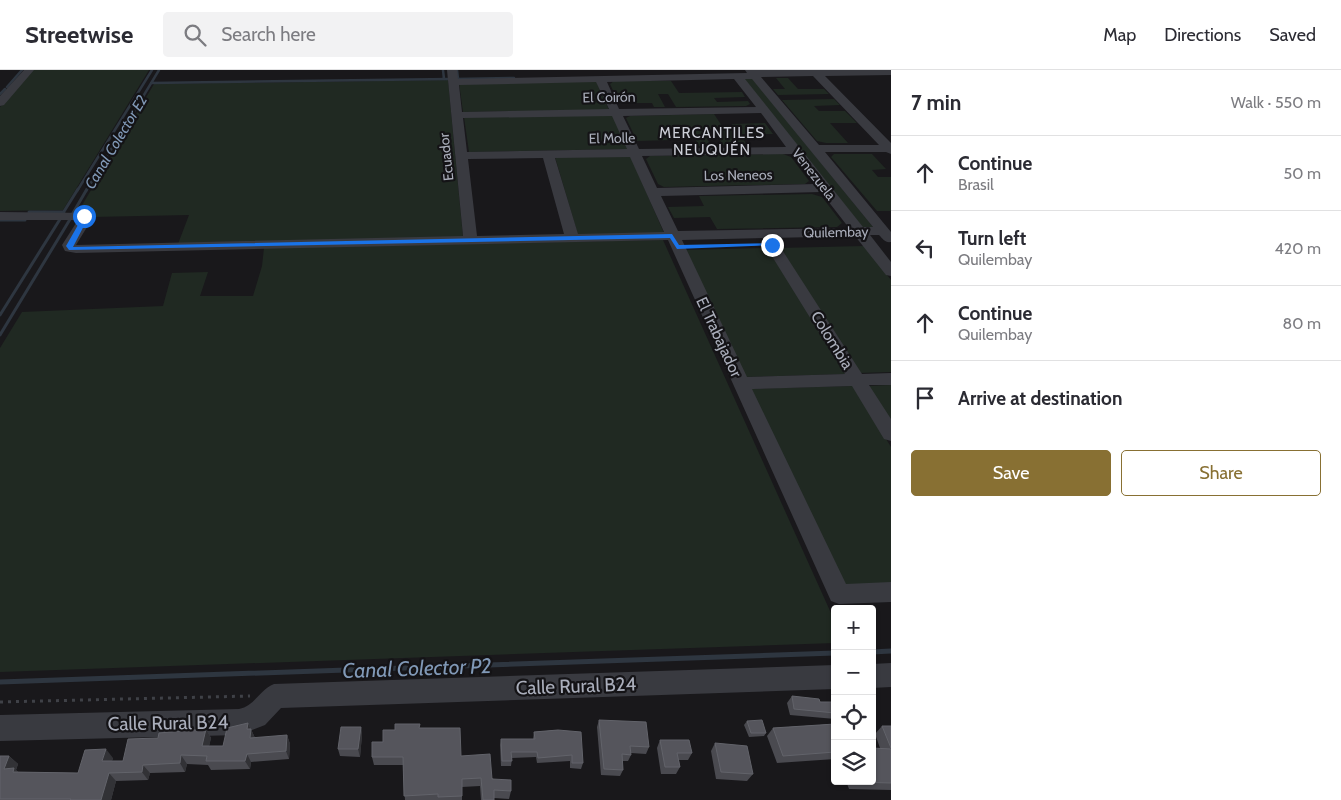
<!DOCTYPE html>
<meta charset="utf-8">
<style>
:root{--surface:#fff;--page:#f2f2f3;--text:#2b2b33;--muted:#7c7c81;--line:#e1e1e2;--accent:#887033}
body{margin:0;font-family:Cabin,sans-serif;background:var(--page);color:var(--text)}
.controls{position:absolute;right:15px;bottom:15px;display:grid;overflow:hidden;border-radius:5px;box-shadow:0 1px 4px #0004}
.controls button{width:45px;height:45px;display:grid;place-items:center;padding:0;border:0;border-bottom:1px solid var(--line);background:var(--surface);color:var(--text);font:25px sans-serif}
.stop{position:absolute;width:15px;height:15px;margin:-11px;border:4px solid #1a73e8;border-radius:50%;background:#fff}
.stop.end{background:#1a73e8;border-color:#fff;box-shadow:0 1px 5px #0008}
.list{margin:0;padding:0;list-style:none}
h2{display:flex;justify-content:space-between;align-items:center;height:65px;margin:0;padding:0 20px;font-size:21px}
h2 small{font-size:16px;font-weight:400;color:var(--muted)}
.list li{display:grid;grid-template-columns:32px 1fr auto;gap:15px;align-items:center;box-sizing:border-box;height:75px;padding:0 20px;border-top:1px solid var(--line)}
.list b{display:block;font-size:19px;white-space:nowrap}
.list p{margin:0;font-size:16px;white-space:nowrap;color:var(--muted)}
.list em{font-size:16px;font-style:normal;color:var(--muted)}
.actions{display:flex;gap:10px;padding:15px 20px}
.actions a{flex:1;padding:11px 0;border:1px solid var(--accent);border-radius:5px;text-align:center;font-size:18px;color:var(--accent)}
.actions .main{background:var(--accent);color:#fff}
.icon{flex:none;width:28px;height:28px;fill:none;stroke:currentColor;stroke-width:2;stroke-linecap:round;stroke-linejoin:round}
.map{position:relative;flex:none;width:891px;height:730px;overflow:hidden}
header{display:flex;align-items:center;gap:30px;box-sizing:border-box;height:70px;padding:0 25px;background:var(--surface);border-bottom:1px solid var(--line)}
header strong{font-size:24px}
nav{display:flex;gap:28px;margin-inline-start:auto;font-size:18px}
.search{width:350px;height:45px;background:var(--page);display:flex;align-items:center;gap:12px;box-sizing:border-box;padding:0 18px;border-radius:5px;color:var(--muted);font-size:19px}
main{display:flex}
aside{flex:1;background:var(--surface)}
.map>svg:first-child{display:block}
</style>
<header>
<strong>Streetwise</strong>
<div class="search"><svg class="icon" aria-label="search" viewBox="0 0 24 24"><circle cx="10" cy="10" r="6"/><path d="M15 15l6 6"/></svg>Search here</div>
<nav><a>Map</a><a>Directions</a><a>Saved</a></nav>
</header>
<main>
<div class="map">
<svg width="891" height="730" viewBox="0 0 891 730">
<rect width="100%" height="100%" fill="#19181b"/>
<path fill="#202922" d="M 33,0 L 149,0 L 63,140 L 0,141 L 0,37 Z
M 743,8 L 753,9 L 873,157 L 864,159 Z
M 776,8 L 788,8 L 798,19 L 824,19 L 829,24 L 778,25 L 773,19 L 785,19 Z
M 448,10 L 463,167 L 178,174 L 189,145 L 91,147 L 93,142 L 78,142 L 154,14 Z
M 596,11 L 609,40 L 463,42 L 459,13 Z
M 614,11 L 671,11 L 679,23 L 742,22 L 745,27 L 714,28 L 717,32 L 748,31 L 750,34 L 746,36 L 676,37 L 668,24 L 658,24 L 665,37 L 654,37 L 652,33 L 619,33 L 610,14 Z
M 834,29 L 840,35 L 814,36 L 819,41 L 845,41 L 857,53 L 830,53 L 848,73 L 826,73 L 817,71 L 782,30 Z
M 612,44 L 628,79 L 469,82 L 464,47 Z
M 714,44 L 724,59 L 735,59 L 732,54 L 765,53 L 773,64 L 740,64 L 747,75 L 723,75 L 712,59 L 701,60 L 711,75 L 699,76 L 690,60 L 667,60 L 672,70 L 637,71 L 626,48 L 630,46 Z
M 783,84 L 791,87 L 809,111 L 805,114 L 664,117 L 658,114 L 646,89 L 650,86 Z
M 834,84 L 872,84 L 886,99 L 872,100 L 878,107 L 891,107 L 891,141 L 877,141 L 831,87 Z
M 630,85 L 664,163 L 578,165 L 555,87 Z
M 812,124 L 822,127 L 842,153 L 837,157 L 717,159 L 710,147 L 674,148 L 668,137 L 704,136 L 699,126 Z
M 663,170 L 835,552 L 835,573 L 0,602 L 0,278 L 22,242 L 163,236 L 172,203 L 208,202 L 200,226 L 253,226 L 262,196 L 264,178 Z
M 864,176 L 891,210 L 891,302 L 859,303 L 779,178 Z
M 769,178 L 847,304 L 743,307 L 683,180 Z
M 891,315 L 891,355 L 866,316 Z
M 853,316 L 891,377 L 891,516 L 842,518 L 747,319 Z"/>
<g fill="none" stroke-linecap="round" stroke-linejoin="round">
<path stroke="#2e3640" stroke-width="2.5" d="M 443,0 L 444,9
M 457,0 L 458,9
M 456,9 L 514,8
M 151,13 L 450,9
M 7,17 L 22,0
M 0,24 L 5,19
M 77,121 L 152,0
M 86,121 L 159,0"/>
<path stroke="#2e3640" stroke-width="3" d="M 29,142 L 64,142
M 63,143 L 78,119
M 73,143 L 87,119
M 0,150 L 25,150
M 0,245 L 62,146
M 0,265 L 72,146"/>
<path stroke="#2e3640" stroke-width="5" d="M 872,582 L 891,581
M 0,612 L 835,583"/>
<path stroke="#3f4147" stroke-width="3" stroke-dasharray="3 5" stroke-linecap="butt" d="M 0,632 L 250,626"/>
<path fill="#393a40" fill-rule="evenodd" d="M 24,0 L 34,0 L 4,35 L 0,36 L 0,26 Z
M 447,0 L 457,0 L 458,9 L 747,3 L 745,0 L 891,0 L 891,5 L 825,6 L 891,73 L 891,84 L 886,82 L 825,82 L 891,162 L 891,172 C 885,173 883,169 879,165 L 870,165 L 891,192 L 891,206 L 886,205 L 855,166 L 682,170 L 747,307 L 845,304 L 765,175 L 772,171 L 779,175 L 862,304 L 891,303 L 891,315 L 869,315 L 891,349 L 891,371 L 884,369 L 852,316 L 752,319 L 846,514 L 891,512 L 891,532 L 839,534 L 831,531 L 668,170 L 76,183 L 65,181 L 62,175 L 78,150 L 0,150 L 0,142 L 89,143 L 92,149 L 76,175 L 463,166 ZM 813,6 L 879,75 L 819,75 L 761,7 ZM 734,9 L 756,37 L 619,39 L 607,12 ZM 745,9 L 752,9 L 873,157 L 863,157 ZM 596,12 L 609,39 L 462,42 L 459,15 ZM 761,43 L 786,77 L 639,79 L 623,46 ZM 612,46 L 627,79 L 467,82 L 463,48 ZM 792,84 L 816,114 L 657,118 L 642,86 ZM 630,87 L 664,162 L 578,164 L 555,88 ZM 543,88 L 564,164 L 477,166 L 468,89 ZM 821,122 L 849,158 L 678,161 L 661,126 Z
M 891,593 L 891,617 L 872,618 L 872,594 Z
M 835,595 L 835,619 L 281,638 L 265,655 L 239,665 L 0,671 L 0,645 L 239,639 C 255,636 259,620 274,614 Z"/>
</g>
<path fill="#4a4a50" d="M 792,626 L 820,632 L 835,632 L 835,649 L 790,645 L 787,633 Z
M 599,650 L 649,677 L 646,684 L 631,683 L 631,685 L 628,691 L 622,691 L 623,700 L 620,706 L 601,705 L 597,657 Z
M 747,651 L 766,663 L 764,666 L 749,667 L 744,655 Z
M 248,653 L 255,668 L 287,665 L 290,674 L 289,689 L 251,692 L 250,699 L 211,700 L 208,695 L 187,694 L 185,702 L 150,703 L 148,710 L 116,711 L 111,730 L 0,730 L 0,686 L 9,686 L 18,694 L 16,700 L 18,702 L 78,703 L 113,688 L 112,691 L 123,691 L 206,659 L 211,668 L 209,676 L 223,676 Z
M 835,654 L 835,689 L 777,693 L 767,666 L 773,658 Z
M 882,656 L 891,656 L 891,720 L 849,719 L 846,711 L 872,711 L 880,678 L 875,664 Z
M 361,657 L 362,665 L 360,687 L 340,686 L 338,679 Z
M 420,658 L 511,721 L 509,729 L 494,728 L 494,730 L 481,730 L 480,716 L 462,717 L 462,730 L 405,730 L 403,695 L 374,695 L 372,687 L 383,672 Z
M 558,660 L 583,693 L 581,699 L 570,698 L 570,691 L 537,693 L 536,687 L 512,688 L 511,696 L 501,696 L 500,675 L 501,669 L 533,669 L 534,662 Z
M 660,670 L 692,683 L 688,690 L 679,690 L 680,697 L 676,704 L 661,704 L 657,678 Z
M 715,673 L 753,704 L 747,711 L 716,709 L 711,681 Z"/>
<path fill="#323236" d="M 248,653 L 251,660 L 251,659 L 255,668 L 250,668 L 247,659 Z
M 361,657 L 362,665 L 360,687 L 358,679 Z
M 206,659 L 211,668 L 207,685 L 202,676 Z
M 287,665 L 290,674 L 289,689 L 286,681 Z
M 106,679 L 113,688 L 109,699 L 102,691 Z
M 247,684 L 251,692 L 250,699 L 245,691 Z
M 181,685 L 187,694 L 185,702 L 180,693 Z
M 9,686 L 18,694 L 16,700 L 23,706 L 4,699 Z
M 143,695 L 150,703 L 148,710 L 142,702 Z
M 109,703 L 116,711 L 111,730 L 101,730 Z"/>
<path fill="#55555c" stroke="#62636a" d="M 792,626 L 819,629 L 820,632 L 835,632 L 835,643 L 794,639 Z
M 599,650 L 646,652 L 649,677 L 630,676 L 631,685 L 622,684 L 623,700 L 604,699 Z
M 762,650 L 766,663 L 751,663 L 747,651 Z
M 248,653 L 247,659 L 251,659 L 250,668 L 287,665 L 286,681 L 247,684 L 245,691 L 206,691 L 207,686 L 181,685 L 180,693 L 143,695 L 142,702 L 109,703 L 101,730 L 70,730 L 71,729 L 0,729 L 0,686 L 9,686 L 4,699 L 14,698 L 13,702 L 78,703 L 85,680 L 106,679 L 102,691 L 123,691 L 128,669 L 158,668 L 159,663 L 206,659 L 202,676 L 223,676 L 227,658 Z
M 395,654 L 420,654 L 419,658 L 460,658 L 461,686 L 490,684 L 492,709 L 511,710 L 511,721 L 494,720 L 494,730 L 483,730 L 481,708 L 462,709 L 462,726 L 438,727 L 438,724 L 404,726 L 403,687 L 372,687 L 372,672 L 383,672 L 383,660 L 395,660 Z
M 835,654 L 835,682 L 783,686 L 773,658 Z
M 882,656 L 891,656 L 891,678 Z
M 341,657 L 361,657 L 358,679 L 338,679 Z
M 558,660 L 581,662 L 583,693 L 572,693 L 572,685 L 538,688 L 537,682 L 511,682 L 512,691 L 502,691 L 501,669 L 535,669 L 534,662 Z
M 660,670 L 689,670 L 692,683 L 677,683 L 680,697 L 665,697 Z
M 715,673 L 747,676 L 753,704 L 721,702 Z
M 872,678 L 891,679 L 891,713 L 856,712 L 872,711 Z"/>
<path fill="#1a73e8" d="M 82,144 L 86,144 L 88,148 L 73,177 L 672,164 L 679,175 L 772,173 L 775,175 L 677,179 L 670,168 L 69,180 L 66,176 L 82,148 Z"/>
<g text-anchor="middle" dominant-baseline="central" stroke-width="4.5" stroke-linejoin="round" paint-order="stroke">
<g font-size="14" fill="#aaaebb" stroke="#141316">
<text transform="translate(609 27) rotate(-1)">El Coirón</text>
<text transform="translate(612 68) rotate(-1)">El Molle</text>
<text transform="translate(446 87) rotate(-96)">Ecuador</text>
<text transform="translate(814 104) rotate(52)">Venezuela</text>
<text transform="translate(738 105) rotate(-1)">Los Neneos</text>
<text transform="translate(836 162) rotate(-1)">Quilembay</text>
</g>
<g font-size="15" letter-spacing="1" fill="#ccced7" stroke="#141316">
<text x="712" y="63">MERCANTILES<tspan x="712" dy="17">NEUQUÉN</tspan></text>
</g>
<g font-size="15" font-style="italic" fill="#8199b7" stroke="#141316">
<text transform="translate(116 72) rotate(-59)">Canal Colector E2</text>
</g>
<g font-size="16" fill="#aaaebb" stroke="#141316">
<text transform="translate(719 267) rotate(65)">El Trabajador</text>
<text transform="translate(832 270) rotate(58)">Colombia</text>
</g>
<g font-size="19" fill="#aaaebb" stroke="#141316">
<text transform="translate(576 616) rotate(-2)">Calle Rural B24</text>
<text transform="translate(168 653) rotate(-1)">Calle Rural B24</text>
</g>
<g font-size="21" font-style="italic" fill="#8199b7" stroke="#141316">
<text transform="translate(417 598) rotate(-2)">Canal Colector P2</text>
</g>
</g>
</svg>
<div class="controls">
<button>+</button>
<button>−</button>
<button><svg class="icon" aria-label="locate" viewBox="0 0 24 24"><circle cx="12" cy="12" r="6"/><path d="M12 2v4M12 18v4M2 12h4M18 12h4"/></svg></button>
<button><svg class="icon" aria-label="layers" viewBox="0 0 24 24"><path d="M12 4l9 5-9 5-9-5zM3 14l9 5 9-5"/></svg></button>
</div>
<div class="stop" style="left:84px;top:146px"></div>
<div class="stop end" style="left:772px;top:175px"></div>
</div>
<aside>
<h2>7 min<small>Walk · 550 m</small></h2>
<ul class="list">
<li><svg class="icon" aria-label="ahead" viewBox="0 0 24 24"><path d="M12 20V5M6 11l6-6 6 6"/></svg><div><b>Continue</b><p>Brasil</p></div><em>50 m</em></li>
<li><svg class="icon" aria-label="left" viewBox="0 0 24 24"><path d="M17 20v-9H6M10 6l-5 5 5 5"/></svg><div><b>Turn left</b><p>Quilembay</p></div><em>420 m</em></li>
<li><svg class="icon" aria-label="ahead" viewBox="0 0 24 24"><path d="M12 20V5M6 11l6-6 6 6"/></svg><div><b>Continue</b><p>Quilembay</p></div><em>80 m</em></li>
<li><svg class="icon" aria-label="arrive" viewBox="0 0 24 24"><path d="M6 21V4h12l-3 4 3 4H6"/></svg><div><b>Arrive at destination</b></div></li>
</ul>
<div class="actions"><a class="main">Save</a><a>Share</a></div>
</aside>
</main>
